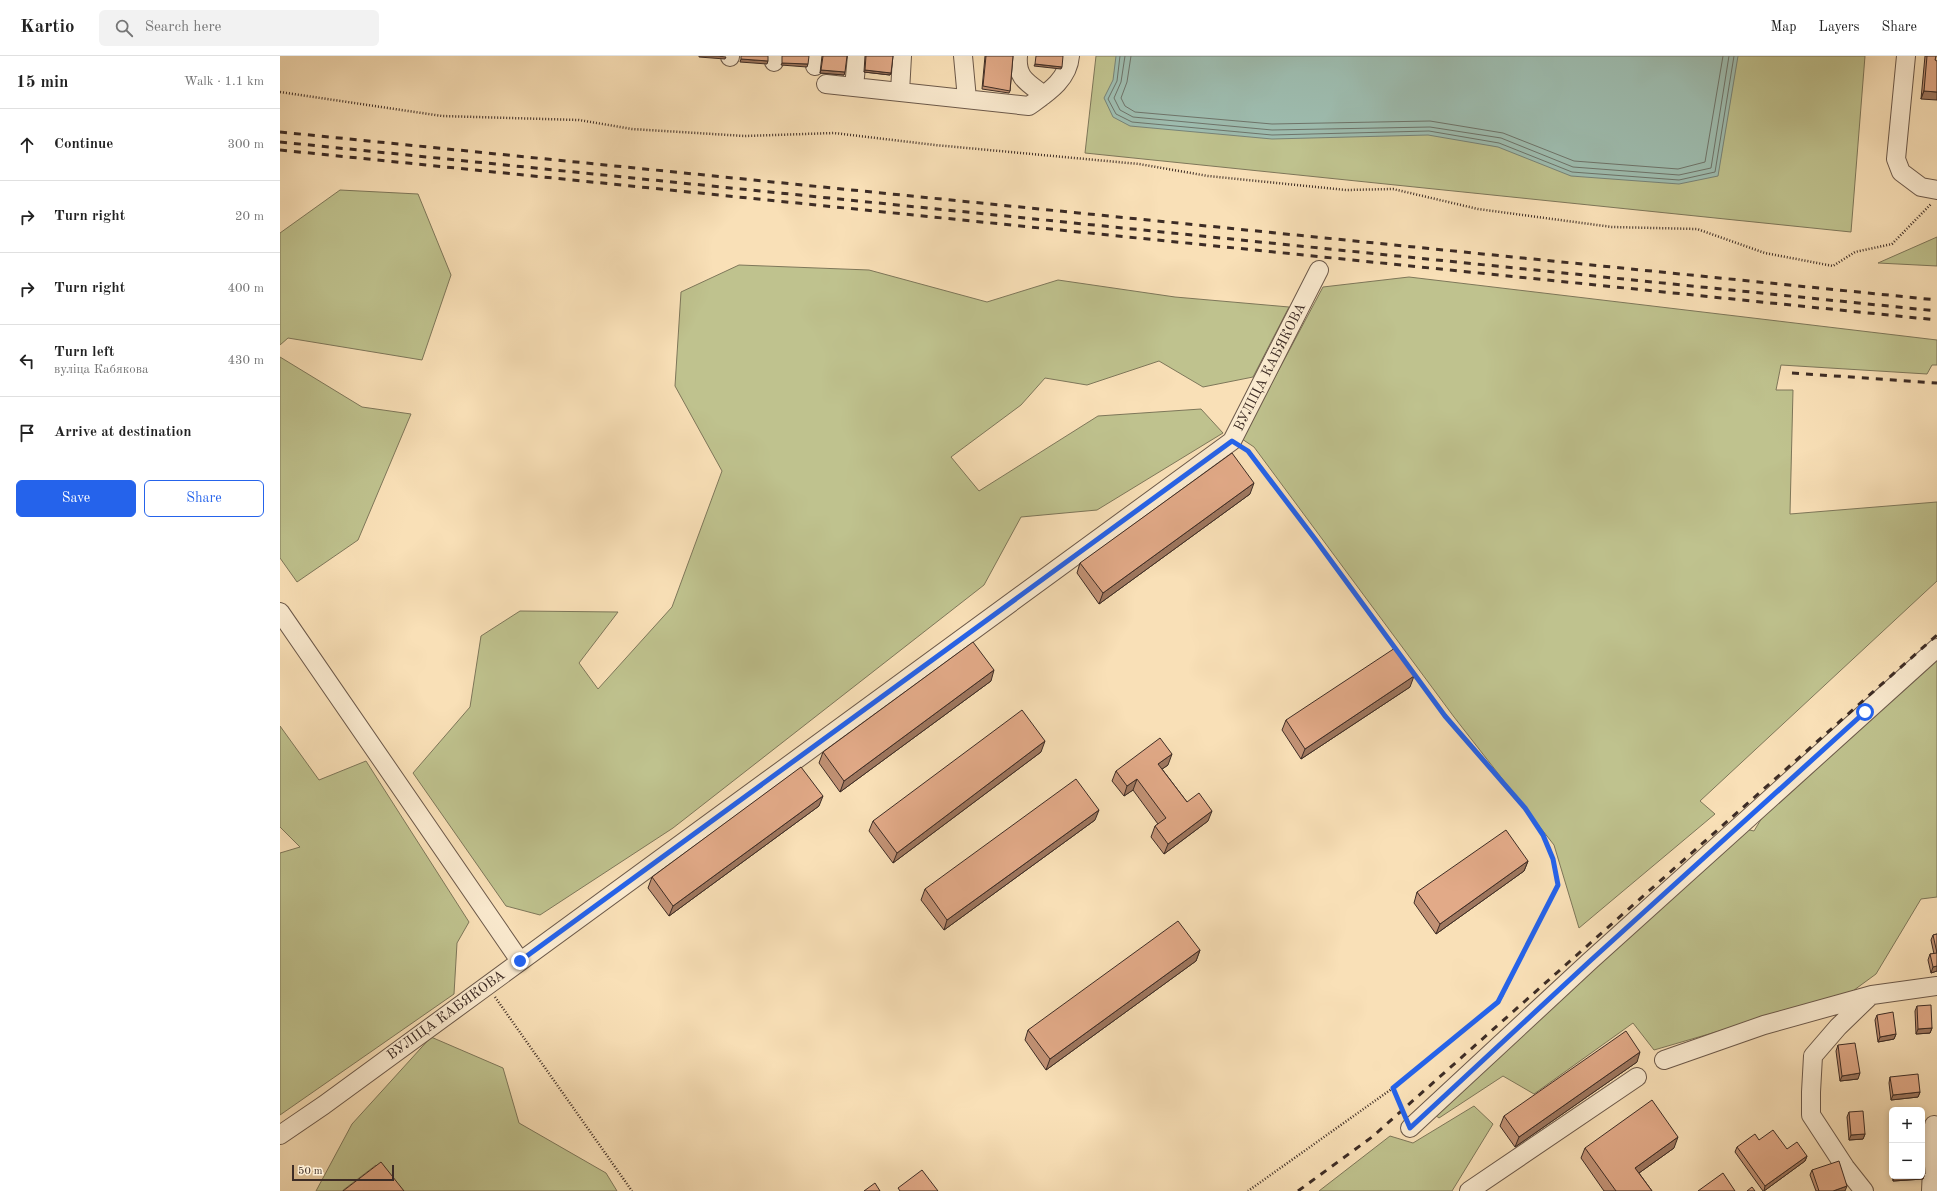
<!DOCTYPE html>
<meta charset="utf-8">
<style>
:root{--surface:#fff;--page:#f2f2f2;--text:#222;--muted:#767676;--line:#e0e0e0;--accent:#2563eb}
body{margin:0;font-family:"Old Standard TT",serif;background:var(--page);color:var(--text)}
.controls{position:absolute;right:12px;bottom:12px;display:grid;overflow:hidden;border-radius:6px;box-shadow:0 2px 6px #0003}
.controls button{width:36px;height:36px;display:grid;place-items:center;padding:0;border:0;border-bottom:1px solid var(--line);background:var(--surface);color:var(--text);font:20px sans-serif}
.scale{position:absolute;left:12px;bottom:10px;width:102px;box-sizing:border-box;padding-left:4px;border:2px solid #3d2c25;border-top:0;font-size:11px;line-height:14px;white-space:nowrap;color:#3d2c25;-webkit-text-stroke:3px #fbebd0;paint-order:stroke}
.stop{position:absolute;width:12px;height:12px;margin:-9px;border:3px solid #2563eb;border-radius:50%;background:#fff}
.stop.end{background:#2563eb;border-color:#fff;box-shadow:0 1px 4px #0008}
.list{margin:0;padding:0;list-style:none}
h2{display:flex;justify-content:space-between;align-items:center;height:52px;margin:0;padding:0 16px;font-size:17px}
h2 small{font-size:13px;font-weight:400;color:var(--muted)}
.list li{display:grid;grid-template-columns:26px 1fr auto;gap:12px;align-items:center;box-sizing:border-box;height:72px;padding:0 16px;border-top:1px solid var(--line)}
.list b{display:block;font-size:15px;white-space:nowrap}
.list p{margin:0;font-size:13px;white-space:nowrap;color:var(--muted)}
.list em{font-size:13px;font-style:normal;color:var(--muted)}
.actions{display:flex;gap:8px;padding:12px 16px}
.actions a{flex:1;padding:9px 0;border:1px solid var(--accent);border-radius:6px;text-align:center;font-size:14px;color:var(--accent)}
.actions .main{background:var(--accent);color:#fff}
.icon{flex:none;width:22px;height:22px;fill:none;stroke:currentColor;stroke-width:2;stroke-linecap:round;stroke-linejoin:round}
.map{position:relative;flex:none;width:1657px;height:1135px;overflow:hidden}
header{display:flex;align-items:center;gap:24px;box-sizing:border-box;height:56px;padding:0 20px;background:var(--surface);border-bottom:1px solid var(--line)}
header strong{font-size:19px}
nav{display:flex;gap:22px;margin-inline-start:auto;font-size:14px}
.search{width:280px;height:36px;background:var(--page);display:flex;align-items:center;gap:10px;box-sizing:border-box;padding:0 14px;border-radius:6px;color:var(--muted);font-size:15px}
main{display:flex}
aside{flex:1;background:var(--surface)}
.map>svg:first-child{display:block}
</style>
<header>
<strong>Kartio</strong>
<div class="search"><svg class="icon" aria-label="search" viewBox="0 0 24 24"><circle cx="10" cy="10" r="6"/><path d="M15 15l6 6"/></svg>Search here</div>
<nav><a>Map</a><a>Layers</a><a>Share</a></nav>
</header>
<main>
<aside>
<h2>15 min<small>Walk · 1.1 km</small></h2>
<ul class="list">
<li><svg class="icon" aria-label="ahead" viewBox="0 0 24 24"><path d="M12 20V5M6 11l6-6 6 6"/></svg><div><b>Continue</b></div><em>300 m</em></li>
<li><svg class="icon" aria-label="right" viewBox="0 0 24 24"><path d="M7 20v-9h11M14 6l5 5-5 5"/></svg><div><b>Turn right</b></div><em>20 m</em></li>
<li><svg class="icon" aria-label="right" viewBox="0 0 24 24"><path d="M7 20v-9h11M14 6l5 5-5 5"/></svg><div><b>Turn right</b></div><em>400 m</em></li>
<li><svg class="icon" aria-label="left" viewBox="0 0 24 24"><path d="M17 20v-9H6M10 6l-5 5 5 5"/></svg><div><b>Turn left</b><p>вуліца Кабякова</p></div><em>430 m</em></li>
<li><svg class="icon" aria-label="arrive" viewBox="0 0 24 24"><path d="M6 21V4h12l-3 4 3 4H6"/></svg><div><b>Arrive at destination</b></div></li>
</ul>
<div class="actions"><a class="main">Save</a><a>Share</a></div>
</aside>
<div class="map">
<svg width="1657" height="1135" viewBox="0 0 1657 1135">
<rect width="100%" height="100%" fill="#f9e0b7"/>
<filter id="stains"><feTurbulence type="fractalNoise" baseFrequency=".005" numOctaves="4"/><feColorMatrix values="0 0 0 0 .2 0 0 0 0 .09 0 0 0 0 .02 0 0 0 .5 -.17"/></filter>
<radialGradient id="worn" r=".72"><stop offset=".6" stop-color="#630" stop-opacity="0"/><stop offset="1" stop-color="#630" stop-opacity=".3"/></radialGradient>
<path fill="#bfc28e" stroke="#7e775a" d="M 816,0 L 1585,0 L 1571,176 L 805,97 Z
M 60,134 L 138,138 L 171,219 L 142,304 L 8,282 L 0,289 L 0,177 Z
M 1657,181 L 1657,210 L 1598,207 Z
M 459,209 L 589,214 L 707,246 L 778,224 L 895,241 L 1009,251 L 973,321 L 923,331 L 879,305 L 807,329 L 765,322 L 741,349 L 671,401 L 699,435 L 818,360 L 921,353 L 943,377 L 817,454 L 741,461 L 704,529 L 393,772 L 260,859 L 226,850 L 133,717 L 190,651 L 201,580 L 240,555 L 338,556 L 299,607 L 318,633 L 392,551 L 442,415 L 395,330 L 401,236 Z
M 1129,221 L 1657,284 L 1657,309 L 1652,309 L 1647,318 L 1501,309 L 1496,334 L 1513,334 L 1510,458 L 1657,446 L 1657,525 L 1420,745 L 1435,758 L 1299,872 L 1274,789 L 1174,661 L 974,391 L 962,383 L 1043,231 Z
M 0,301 L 82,351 L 131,358 L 78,484 L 17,526 L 0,502 Z
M 1657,599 L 1657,841 L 1641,843 L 1596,918 L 1570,937 L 1374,994 L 1353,967 L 1254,1038 L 1223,1020 L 1159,1062 L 1142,1049 L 1452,770 L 1474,775 L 1486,755 Z
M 0,670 L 39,724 L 86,705 L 189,866 L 177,887 L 174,938 L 0,1059 L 0,797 L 20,791 L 0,771 Z
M 151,981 L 223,1012 L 239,1067 L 326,1117 L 337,1135 L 122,1135 L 96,1109 L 62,1135 L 36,1135 L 72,1068 Z
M 1194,1050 L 1213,1068 L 1172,1135 L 1039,1135 L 1110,1080 L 1133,1087 Z"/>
<path fill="#9ebdb0" stroke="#778378" d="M 836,0 L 1458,0 L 1438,120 L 1399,128 L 1291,120 L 1218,91 L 1148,79 L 992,83 L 850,70 L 833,61 L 824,42 L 833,24 Z"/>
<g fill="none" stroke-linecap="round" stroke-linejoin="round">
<path stroke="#6e746a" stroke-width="1" d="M 840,0 L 837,25 L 828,43 L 836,58 L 852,66 L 992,79 L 1149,75 L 1219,87 L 1292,116 L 1399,124 L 1435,116 L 1454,0
M 845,0 L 841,26 L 834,42 L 840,54 L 853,61 L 992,74 L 1150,71 L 1221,82 L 1293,111 L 1399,119 L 1431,112 L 1449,0
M 851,0 L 847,26 L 841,42 L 845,50 L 855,56 L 992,68 L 1150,65 L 1223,77 L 1294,105 L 1398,113 L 1425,106 L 1443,0"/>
<defs>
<path id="minor" d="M 683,0 L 687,43
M 738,0 C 736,22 748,27 764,39
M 1626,0 L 1616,103 L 1621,116 L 1641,131 L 1657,134
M 450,1 L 450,0
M 494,6 L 494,0
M 535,10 L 536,0
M 546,28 L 749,50 C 767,37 788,24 790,0
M 574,31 L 577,0
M 620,36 L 622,0
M 0,556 L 240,905
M 1384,1004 L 1484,969 L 1592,939 L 1657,930
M 1130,1072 L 1310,905 L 1657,592
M 0,1079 L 44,1049 L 952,385 L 1039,214
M 1189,1135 L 1357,1021
M 1584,1135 L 1565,1111 L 1531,1059 L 1531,1036 L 1533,1000 L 1558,971 L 1589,941
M 1651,1135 L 1654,1069"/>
</defs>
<use href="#minor" stroke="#6c594a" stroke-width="20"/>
<path stroke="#3d2c25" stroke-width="2.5" stroke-dasharray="1 2" stroke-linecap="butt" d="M 0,36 L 162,60 L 299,64 L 352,73 L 465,80 L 554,77 L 655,89 L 859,108 L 928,120 L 1066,134 L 1113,133 L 1198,153 L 1332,171 L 1417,173 L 1485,197 L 1553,210 L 1575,196 L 1612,188 L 1651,148
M 964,392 L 969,395 L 1035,483 L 1165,660 L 1245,752 L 1263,779 L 1273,803 L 1278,829 L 1219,946 L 1113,1032 L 968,1135
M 215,941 L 352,1135
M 1113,1032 L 1124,1057"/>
<use href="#minor" stroke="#fbebd0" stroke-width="18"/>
<path stroke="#3d2c25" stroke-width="3" stroke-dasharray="7 7" stroke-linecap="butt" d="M 0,76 L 1657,244
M 0,86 L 1657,255
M 0,94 L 1657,264
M 1512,317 L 1657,327
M 1018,1135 L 1092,1081 L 1657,579"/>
</g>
<path fill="#c29275" stroke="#3d2c25" d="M 542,0 L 567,0 L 564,19 L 540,17 Z
M 585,0 L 613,0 L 611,17 L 610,19 L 584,16 Z
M 705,0 L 733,0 L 730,35 L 729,37 L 702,33 Z
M 1645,0 L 1656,0 L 1655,4 L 1641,43 Z
M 970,438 L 819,548 L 797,517 L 800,507 Z
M 711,625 L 560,736 L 539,707 L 543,696 Z
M 1130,631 L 1021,703 L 1002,674 L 1006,664 Z
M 761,696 L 613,807 L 589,775 L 593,765 Z
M 888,709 L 882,713 L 907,746 L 928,765 L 884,798 L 871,781 L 875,770 L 878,768 L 853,734 L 844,740 L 832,725 L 836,715 Z
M 539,750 L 389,860 L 368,832 L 372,821 Z
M 815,764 L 664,874 L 641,844 L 645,833 Z
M 1248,805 L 1244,815 L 1156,878 L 1134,847 L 1137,836 Z
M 1657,878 L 1657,915 L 1651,917 L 1648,904 L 1650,898 L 1654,898 L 1651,884 L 1653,879 Z
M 920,894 L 916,905 L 766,1014 L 745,984 L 748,974 Z
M 1637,950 L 1652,972 L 1650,977 L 1636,978 L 1635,955 Z
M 1597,959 L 1616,978 L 1614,983 L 1598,986 L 1595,964 Z
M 1558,989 L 1578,1023 L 1560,1025 L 1556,995 Z
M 1357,1006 L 1235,1091 L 1220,1070 L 1224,1060 Z
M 1610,1021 L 1640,1036 L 1638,1041 L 1611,1044 L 1609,1027 Z
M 1569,1056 L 1585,1078 L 1583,1083 L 1569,1084 L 1567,1061 Z
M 1479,1084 L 1527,1100 L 1525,1105 L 1484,1135 L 1483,1135 L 1455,1096 L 1457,1091 Z
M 1305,1092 L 1394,1092 L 1359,1117 L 1372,1135 L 1324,1135 L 1301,1102 Z
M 1532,1114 L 1565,1135 L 1536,1135 L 1530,1119 Z
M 1645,1117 L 1643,1123 L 1613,1125 L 1612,1120 L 1642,1120 Z"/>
<path fill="#9e775f" stroke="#3d2c25" d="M 419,0 L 438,0 L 446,1 L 445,3 L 419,1 Z
M 461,3 L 488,5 L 487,8 L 460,6 Z
M 502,7 L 528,8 L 527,11 L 501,9 Z
M 755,8 L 782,11 L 781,13 L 754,10 Z
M 541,14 L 565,16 L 564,19 L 540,17 Z
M 585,14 L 611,17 L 610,19 L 584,16 Z
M 1644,35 L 1657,36 L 1657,44 L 1641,43 Z
M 974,427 L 970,438 L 819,548 L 823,537 Z
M 714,614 L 711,625 L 560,736 L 564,725 Z
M 1134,620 L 1130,631 L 1021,703 L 1025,693 Z
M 765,685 L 761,696 L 613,807 L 617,797 Z
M 892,698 L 888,709 L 875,718 L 878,708 Z
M 857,723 L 853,734 L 844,740 L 847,730 Z
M 543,740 L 539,750 L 389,860 L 393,850 Z
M 819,754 L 815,764 L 664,874 L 667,864 Z
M 932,755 L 928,765 L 884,798 L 888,788 Z
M 1248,805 L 1244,815 L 1156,878 L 1160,868 Z
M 920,894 L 916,905 L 766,1014 L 770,1003 Z
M 1657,910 L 1657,915 L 1651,917 L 1653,911 Z
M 1652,972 L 1650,977 L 1636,978 L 1638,973 Z
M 1616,978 L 1614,983 L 1598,986 L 1600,981 Z
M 1360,996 L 1357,1006 L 1235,1091 L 1239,1081 Z
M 1580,1017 L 1578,1023 L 1560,1025 L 1562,1020 Z
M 1640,1036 L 1638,1041 L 1611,1044 L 1613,1039 Z
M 1585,1078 L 1583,1083 L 1569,1084 L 1571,1079 Z
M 1398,1081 L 1394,1092 L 1352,1122 L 1355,1112 Z
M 1527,1100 L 1525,1105 L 1484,1135 L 1485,1130 Z
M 1645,1117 L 1643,1123 L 1613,1125 L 1615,1120 L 1642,1120 L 1642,1118 Z
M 1567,1130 L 1565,1135 L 1553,1135 Z"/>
<path fill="#e2aa88" stroke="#3d2c25" d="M 461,0 L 488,0 L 488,5 L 461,3 Z
M 502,0 L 529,0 L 528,8 L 502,7 Z
M 543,0 L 567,0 L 565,16 L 541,14 Z
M 586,0 L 613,0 L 611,17 L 585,14 Z
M 706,0 L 733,0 L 730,35 L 703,30 Z
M 756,0 L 783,0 L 782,11 L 755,8 Z
M 1647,0 L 1656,0 L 1655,4 L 1657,5 L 1657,36 L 1644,35 Z
M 952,397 L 974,427 L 823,537 L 800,507 Z
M 693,586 L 714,614 L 564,725 L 543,696 Z
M 1115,592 L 1134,620 L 1025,693 L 1006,664 Z
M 742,654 L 765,685 L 617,797 L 593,765 Z
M 880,682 L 892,698 L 878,708 L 907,746 L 919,737 L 932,755 L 888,788 L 875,770 L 886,762 L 857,723 L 847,730 L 836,715 Z
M 521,711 L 543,740 L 393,850 L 372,821 Z
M 796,723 L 819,754 L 667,864 L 645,833 Z
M 1226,774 L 1248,805 L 1160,868 L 1137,836 Z
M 898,865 L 920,894 L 770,1003 L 748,974 Z
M 1657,878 L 1657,910 L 1653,911 L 1650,898 L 1657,897 L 1653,879 Z
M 1651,949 L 1652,972 L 1638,973 L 1637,950 Z
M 1613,956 L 1616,978 L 1600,981 L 1597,959 Z
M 1346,975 L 1360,996 L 1239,1081 L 1224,1060 Z
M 1575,987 L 1580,1017 L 1562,1020 L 1558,989 Z
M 1638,1018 L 1640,1036 L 1613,1039 L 1610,1021 Z
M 1372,1044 L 1398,1081 L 1355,1112 L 1372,1135 L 1336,1135 L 1305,1092 Z
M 1583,1055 L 1585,1078 L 1571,1079 L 1569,1056 Z
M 1493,1074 L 1507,1093 L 1517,1086 L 1527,1100 L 1485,1130 L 1457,1091 L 1475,1078 L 1479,1084 Z
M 1642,1090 L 1643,1090 L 1645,1117 L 1642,1118 Z
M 1559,1105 L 1567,1130 L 1553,1135 L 1539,1135 L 1532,1114 Z
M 101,1106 L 124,1135 L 63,1135 Z
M 642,1114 L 658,1135 L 620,1135 L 618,1132 Z
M 1443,1117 L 1455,1135 L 1418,1135 Z
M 595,1127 L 600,1135 L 584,1135 Z
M 1472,1131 L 1475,1135 L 1467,1135 Z"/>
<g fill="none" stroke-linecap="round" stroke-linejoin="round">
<path stroke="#2563eb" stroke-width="5" d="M 240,905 L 952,385 L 968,395 L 1035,483 L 1165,660 L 1245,752 L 1263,779 L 1273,803 L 1278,829 L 1218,946 L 1113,1032 L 1130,1072 L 1310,905 L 1585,656"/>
</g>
<g text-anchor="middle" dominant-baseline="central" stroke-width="3.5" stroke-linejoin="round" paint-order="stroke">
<g font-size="14" fill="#3d2c25" stroke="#fbebd0">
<text transform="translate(990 311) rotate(-63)">ВУЛІЦА КАБЯКОВА</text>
<text transform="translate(166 959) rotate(-36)">ВУЛІЦА КАБЯКОВА</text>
</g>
</g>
<rect width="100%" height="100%" filter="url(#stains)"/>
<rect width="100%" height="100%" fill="url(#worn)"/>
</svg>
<div class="controls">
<button>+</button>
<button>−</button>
</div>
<div class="scale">50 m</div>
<div class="stop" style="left:1585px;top:656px"></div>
<div class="stop end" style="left:240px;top:905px"></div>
</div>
</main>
